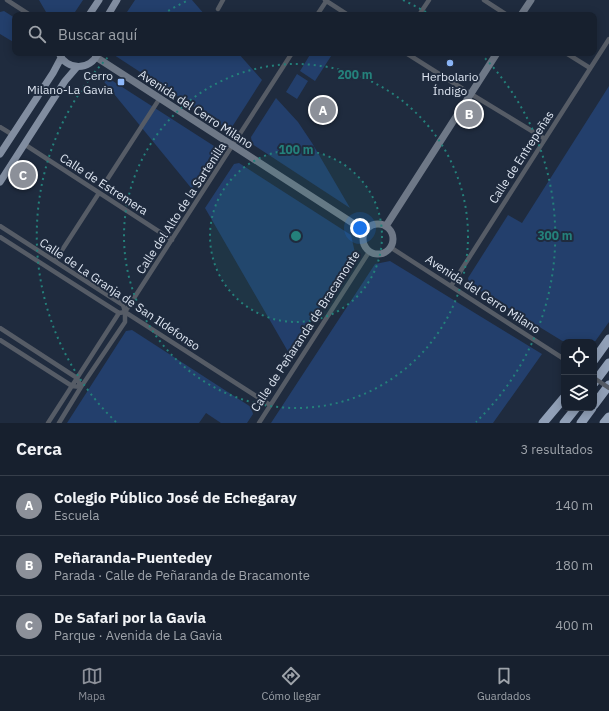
<!DOCTYPE html>
<html lang="es">
<meta charset="utf-8">
<style>
:root{--surface:#17202e;--page:#202836;--text:#f1f3f6;--muted:#9ea3aa;--line:#363e4a;--accent:#8c9099}
body{margin:0;font-family:"IBM Plex Sans",sans-serif;background:var(--page);color:var(--text)}
.controls{position:absolute;right:12px;bottom:12px;display:grid;overflow:hidden;border-radius:8px;box-shadow:0 2px 10px #0003}
.controls button{width:36px;height:36px;display:grid;place-items:center;padding:0;border:0;border-bottom:1px solid var(--line);background:var(--surface);color:var(--text);font:20px sans-serif}
.you{position:absolute;left:360px;top:228px;width:14px;height:14px;margin:-10px;border:3px solid #fff;border-radius:50%;background:#1a73e8;box-shadow:0 0 0 6px #1a73e833}
.badge{display:grid;place-items:center;width:26px;height:26px;border-radius:50%;background:var(--accent);color:#fff;font-size:13px;font-weight:700}
.pin{position:absolute;translate:-50% -50%;border:2px solid #fff;box-shadow:0 1px 4px #0006}
.list{margin:0;padding:0;list-style:none}
h2{display:flex;justify-content:space-between;align-items:center;height:52px;margin:0;padding:0 16px;font-size:17px}
h2 small{font-size:13px;font-weight:400;color:var(--muted)}
.list li{display:grid;grid-template-columns:26px 1fr auto;gap:12px;align-items:center;box-sizing:border-box;height:60px;padding:0 16px;border-top:1px solid var(--line)}
.list b{display:block;font-size:15px;white-space:nowrap}
.list p{margin:0;font-size:13px;white-space:nowrap;color:var(--muted)}
.list em{font-size:13px;font-style:normal;color:var(--muted)}
.icon{flex:none;width:22px;height:22px;fill:none;stroke:currentColor;stroke-width:2;stroke-linecap:round;stroke-linejoin:round}
.map{position:relative;flex:none;width:609px;height:423px;overflow:hidden}
.search{position:absolute;background:var(--surface);box-shadow:0 2px 10px #0003;left:12px;right:12px;top:12px;height:44px;display:flex;align-items:center;gap:10px;box-sizing:border-box;padding:0 14px;border-radius:8px;color:var(--muted);font-size:15px}
.sheet{height:232px;background:var(--surface)}
nav{display:flex;justify-content:space-around;align-items:center;box-sizing:border-box;height:56px;border-top:1px solid var(--line);background:var(--surface);font-size:11px;color:var(--muted)}
nav a{display:grid;justify-items:center;gap:2px}
nav .on{color:var(--accent)}
.map>svg:first-child{display:block}
</style>
<div class="map">
<svg width="609" height="423" viewBox="0 0 609 423">
<rect width="100%" height="100%" fill="#1f2b3e"/>
<path fill="#233f6c" d="M 39,0 L 83,0 L 73,15 L 51,15 L 46,12 Z
M 135,0 L 192,0 L 205,15 L 125,15 Z
M 4,11 L 15,18 L 15,43 L 0,34 L 0,12 Z
M 111,53 L 238,53 L 262,80 L 232,127 L 226,128 Z
M 311,53 L 333,53 L 315,81 L 300,71 Z
M 96,72 L 105,76 L 214,146 L 215,153 L 192,189 Z
M 297,74 L 308,81 L 297,99 L 286,92 Z
M 609,86 L 609,322 L 594,343 L 564,342 L 469,284 L 468,278 L 508,215 L 522,223 Z
M 276,98 L 298,122 L 312,143 L 350,208 L 252,144 L 251,137 Z
M 239,163 L 351,235 L 355,253 L 290,355 L 205,208 L 234,164 Z
M 390,261 L 542,354 L 493,423 L 271,423 L 375,264 Z
M 132,330 L 251,407 L 253,414 L 247,423 L 221,423 L 206,413 L 199,423 L 67,423 L 126,331 Z"/>
<g fill="none" stroke-linecap="round" stroke-linejoin="round">
<path stroke="#565c66" stroke-width="4.5" d="M 7,0 L 30,15
M 325,0 L 348,15
M 484,0 L 507,15
M 218,9 L 223,0
M 317,15 L 327,0
M 419,15 L 429,0
M 406,53 L 471,94 L 545,139
M 566,53 L 590,68
M 0,127 L 13,135
M 24,144 L 172,240
M 103,186 L 160,98
M 0,226 L 123,305 L 125,312 L 125,322 L 81,387 L 59,423
M 0,237 L 119,313
M 390,247 L 564,359
M 55,261 L 99,193
M 451,286 L 609,39
M 125,312 L 270,405
M 0,328 L 77,378 L 81,387
M 0,340 L 72,386 L 81,387
M 48,423 L 119,313 L 125,312 L 292,53
M 259,423 L 369,252"/>
<path stroke="#6e7887" stroke-width="7" d="M 521,15 L 531,0
M 96,57 L 365,231
M363 239a15 15 0 1 1 30 0a15 15 0 1 1-30 0Z
M 386,226 L 497,53"/>
<path stroke="#818da0" stroke-width="7" d="M 89,15 L 99,0
M 108,15 L 117,0
M 59,53 C 66,71 91,71 98,53
M 0,154 L 53,73 L 61,58
M 0,182 L 65,81 L 77,67"/>
<path stroke="#91a0b7" stroke-width="9" d="M 594,360 L 609,339
M 594,383 L 609,363
M 594,405 L 609,385
M 543,423 L 564,398
M 564,423 L 576,408
M 581,423 L 592,408
M 604,423 L 609,417"/>
<path stroke="#565c66" stroke-width="4.5" d="M 594,378 L 609,388"/>
</g>
<circle cx="296" cy="236" r="86" fill="#24817b" fill-opacity=".12"/>
<g fill="none" stroke="#24817b" stroke-width="2" stroke-dasharray="2 4">
<circle cx="296" cy="236" r="86"/>
<circle cx="296" cy="236" r="172"/>
<path d="M116 422A259 259 0 0 1 111 54M163 14A259 259 0 0 1 189 0M403 0A259 259 0 0 1 429 14M481 54A259 259 0 0 1 476 422"/>
</g>
<g fill="#8eb9fc" stroke="#1f2b3e" stroke-width="1.5">
<circle cx="450" cy="63" r="4"/>
<rect x="117" y="78" width="8" height="8" rx="2"/>
</g>
<g text-anchor="middle" dominant-baseline="central" stroke-width="4" stroke-linejoin="round" paint-order="stroke">
<g font-size="12" fill="#dde5f1" stroke="#1f2b3e" text-anchor="end">
<text x="113" y="75">Cerro<tspan x="113" dy="14">Milano-La Gavia</tspan></text>
<text x="450" y="76" text-anchor="middle">Herbolario<tspan x="450" dy="14">Índigo</tspan></text>
</g>
<g font-size="12" fill="#dde5f1" stroke="#1f2b3e">
<text transform="translate(196 109) rotate(33)">Avenida del Cerro Milano</text>
<text transform="translate(521 157) rotate(-57)">Calle de Entrepeñas</text>
<text transform="translate(104 184) rotate(33)">Calle de Estremera</text>
<text transform="translate(181 208) rotate(-57)">Calle del Alto de la Sartenilla</text>
<text transform="translate(120 294) rotate(34)">Calle de La Granja de San Ildefonso</text>
<text transform="translate(483 294) rotate(33)">Avenida del Cerro Milano</text>
<text transform="translate(305 331) rotate(-57)">Calle de Peñaranda de Bracamonte</text>
</g>
</g>
<circle cx="296" cy="236" r="6" fill="#24817b" stroke="#1f2b3e" stroke-width="2"/>
<g font-size="12" text-anchor="middle" font-weight="bold" fill="#24817b" stroke="#1f2b3e" stroke-width="4" stroke-linejoin="round" paint-order="stroke">
<text x="355" y="79">200 m</text>
<text x="296" y="154">100 m</text>
<text x="555" y="240">300 m</text>
</g>
</svg>
<div class="controls">
<button><svg class="icon" aria-label="locate" viewBox="0 0 24 24"><circle cx="12" cy="12" r="6"/><path d="M12 2v4M12 18v4M2 12h4M18 12h4"/></svg></button>
<button><svg class="icon" aria-label="layers" viewBox="0 0 24 24"><path d="M12 4l9 5-9 5-9-5zM3 14l9 5 9-5"/></svg></button>
</div>
<div class="you"></div>
<div class="pin badge" style="left:323px;top:110px">A</div>
<div class="pin badge" style="left:469px;top:114px">B</div>
<div class="pin badge" style="left:23px;top:175px">C</div>
<div class="search"><svg class="icon" aria-label="search" viewBox="0 0 24 24"><circle cx="10" cy="10" r="6"/><path d="M15 15l6 6"/></svg>Buscar aquí</div>
</div>
<section class="sheet">
<h2>Cerca<small>3 resultados</small></h2>
<ul class="list">
<li><span class="badge">A</span><div><b>Colegio Público José de Echegaray</b><p>Escuela</p></div><em>140 m</em></li>
<li><span class="badge">B</span><div><b>Peñaranda-Puentedey</b><p>Parada · Calle de Peñaranda de Bracamonte</p></div><em>180 m</em></li>
<li><span class="badge">C</span><div><b>De Safari por la Gavia</b><p>Parque · Avenida de La Gavia</p></div><em>400 m</em></li>
</ul>
</section>
<nav>
<a class="on"><svg class="icon" aria-label="map" viewBox="0 0 24 24"><path d="M3 6l6-2 6 2 6-2v14l-6 2-6-2-6 2zM9 4v14M15 6v14"/></svg>Mapa</a>
<a><svg class="icon" aria-label="directions" viewBox="0 0 24 24"><path d="M12 3l9 9-9 9-9-9zM9 14v-3h6M13 9l2 2-2 2"/></svg>Cómo llegar</a>
<a><svg class="icon" aria-label="saved" viewBox="0 0 24 24"><path d="M7 4h10v16l-5-4-5 4z"/></svg>Guardados</a>
</nav>
